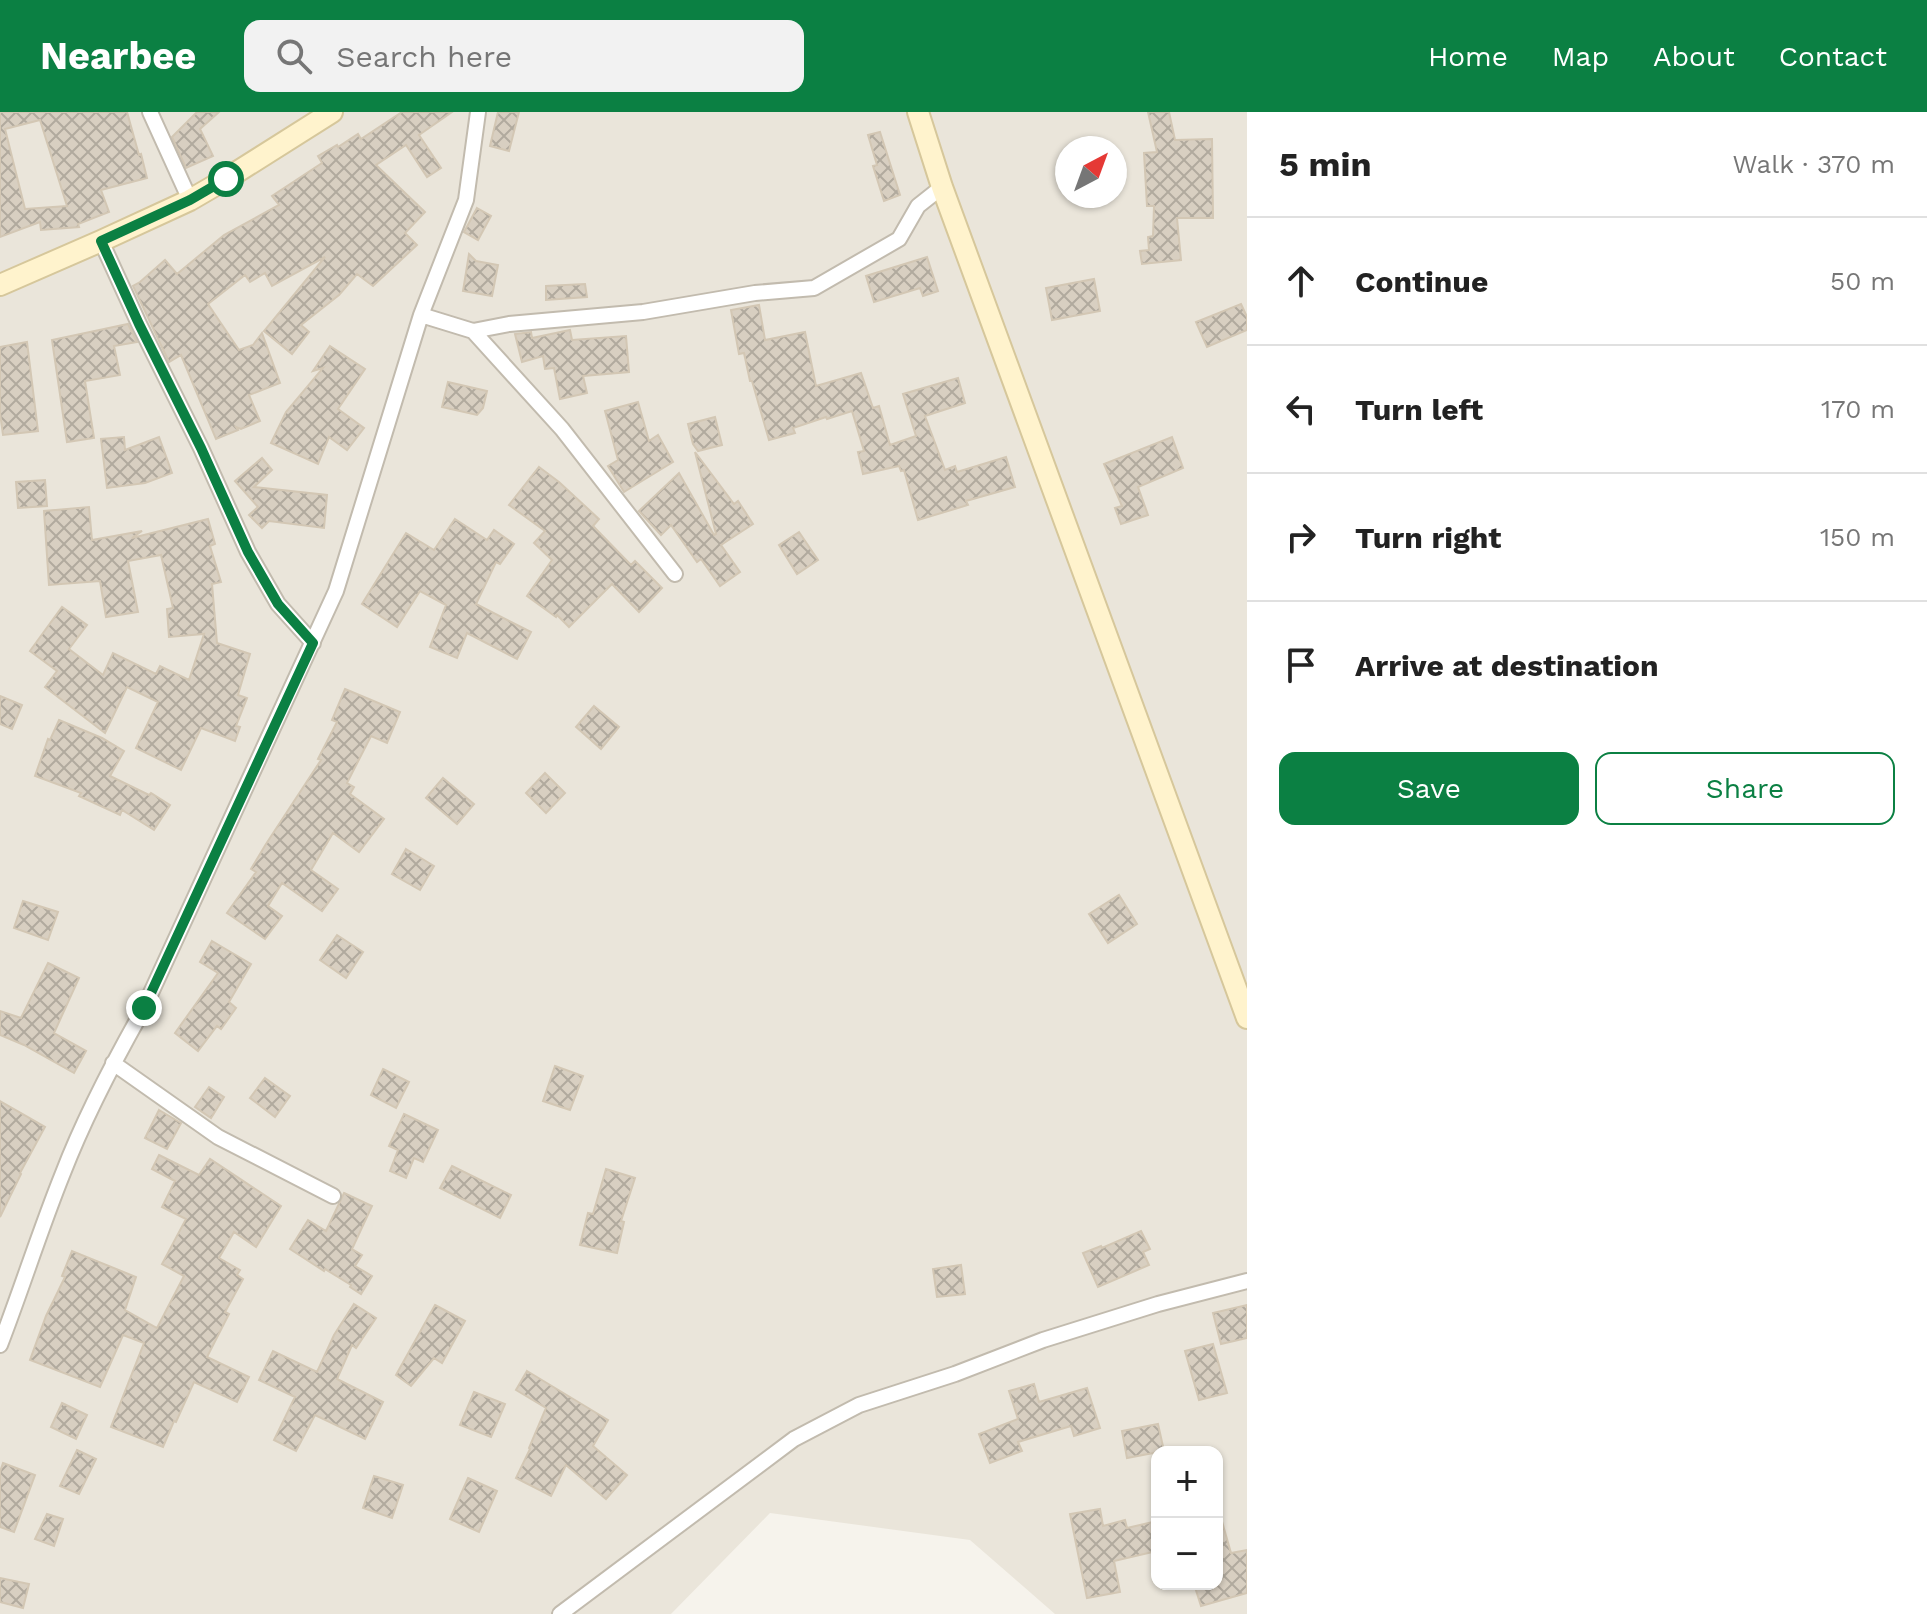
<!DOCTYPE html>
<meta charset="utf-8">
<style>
:root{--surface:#fff;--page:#f2f2f2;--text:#222;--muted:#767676;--line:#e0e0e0;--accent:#0b8043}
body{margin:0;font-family:"Work Sans",sans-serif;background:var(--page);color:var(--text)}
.controls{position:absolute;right:24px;bottom:24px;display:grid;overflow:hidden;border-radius:16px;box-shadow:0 2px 6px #0004}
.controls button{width:72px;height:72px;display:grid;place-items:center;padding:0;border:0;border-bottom:2px solid var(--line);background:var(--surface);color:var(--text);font:40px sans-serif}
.compass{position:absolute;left:1055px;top:24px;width:72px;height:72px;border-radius:50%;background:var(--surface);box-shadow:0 2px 6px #0004;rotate:41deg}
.stop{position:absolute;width:24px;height:24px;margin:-18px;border:6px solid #0b8043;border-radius:50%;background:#fff}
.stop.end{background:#0b8043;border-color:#fff;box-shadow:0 2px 8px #0008}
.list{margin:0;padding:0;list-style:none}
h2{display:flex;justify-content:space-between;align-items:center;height:104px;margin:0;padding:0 32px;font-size:34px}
h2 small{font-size:26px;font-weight:400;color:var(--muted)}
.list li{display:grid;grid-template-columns:52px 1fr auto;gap:24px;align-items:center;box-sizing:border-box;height:128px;padding:0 32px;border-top:2px solid var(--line)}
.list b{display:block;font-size:30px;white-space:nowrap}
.list em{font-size:26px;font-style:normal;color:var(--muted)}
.actions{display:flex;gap:16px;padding:24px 32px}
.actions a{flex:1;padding:18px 0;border:2px solid var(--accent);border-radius:16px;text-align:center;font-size:28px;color:var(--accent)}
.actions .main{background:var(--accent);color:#fff}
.icon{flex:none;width:44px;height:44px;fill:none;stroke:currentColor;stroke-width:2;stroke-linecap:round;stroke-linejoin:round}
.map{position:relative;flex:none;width:1247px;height:1502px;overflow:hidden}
header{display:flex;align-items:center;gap:48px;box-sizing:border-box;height:112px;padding:0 40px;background:var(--accent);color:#fff}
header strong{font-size:38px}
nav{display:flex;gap:44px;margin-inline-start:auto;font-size:28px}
.search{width:560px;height:72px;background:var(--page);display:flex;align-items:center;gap:20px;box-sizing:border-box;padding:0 28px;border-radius:16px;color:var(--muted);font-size:30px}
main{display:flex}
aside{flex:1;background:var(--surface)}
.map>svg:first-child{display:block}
</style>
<header>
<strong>Nearbee</strong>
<div class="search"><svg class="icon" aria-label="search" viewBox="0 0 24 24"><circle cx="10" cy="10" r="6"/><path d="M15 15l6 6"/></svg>Search here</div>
<nav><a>Home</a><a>Map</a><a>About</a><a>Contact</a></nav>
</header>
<main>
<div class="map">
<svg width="1247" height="1502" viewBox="0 0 1247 1502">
<defs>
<pattern id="building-cross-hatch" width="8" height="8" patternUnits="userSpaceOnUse" patternTransform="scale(2)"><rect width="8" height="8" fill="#d8cfc1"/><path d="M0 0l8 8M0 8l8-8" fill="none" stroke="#b1aa9e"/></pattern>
</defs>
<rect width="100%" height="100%" fill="#f6f3ec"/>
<path fill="#eae5da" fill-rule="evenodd" d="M 0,0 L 1247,0 L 1247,1502 L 1055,1502 L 970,1428 L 770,1401 L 671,1502 L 0,1502 ZM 1067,36 L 1115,36 L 1115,84 L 1067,84 ZM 1157,1340 L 1217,1340 L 1217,1472 L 1157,1472 Z"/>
<path fill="url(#building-cross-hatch)" stroke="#d3c7b4" stroke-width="2" fill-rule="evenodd" d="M 0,0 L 127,0 L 139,43 L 141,42 L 147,66 L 101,78 L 109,100 L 78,112 L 79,115 L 41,118 L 40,110 L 0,125 ZM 40,8 L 67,94 L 25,97 L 5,17 Z
M 197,0 L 219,0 L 200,17 L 213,44 L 186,56 L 172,25 Z
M 402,0 L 452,0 L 419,23 L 441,56 L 427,65 L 406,33 L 376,53 L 425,100 L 405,121 L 417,133 L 373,174 L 357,162 L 339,183 L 301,213 L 309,220 L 292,242 L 264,219 L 325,145 L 272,174 L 265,161 L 250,170 L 245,163 L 208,192 L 239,238 L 253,233 L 262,221 L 280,271 L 249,283 L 260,309 L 241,317 L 236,315 L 238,318 L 216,327 L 181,243 L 169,250 L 133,174 L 140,170 L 165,148 L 177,162 L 224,123 L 279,93 L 272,84 L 322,51 L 318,44 L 337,33 L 338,35 L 358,22 L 361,27 Z
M 498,0 L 519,0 L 509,39 L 490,34 Z
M 1148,0 L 1169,0 L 1175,28 L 1212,27 L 1213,106 L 1177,106 L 1181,148 L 1142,152 L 1140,139 L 1149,138 L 1148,125 L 1153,124 L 1154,94 L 1147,94 L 1144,41 L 1157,40 Z
M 880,20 L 900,83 L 884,89 L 873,54 L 877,53 L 868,23 Z
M 477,96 L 491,104 L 478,128 L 464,120 Z
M 469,142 L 476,149 L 498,153 L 492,184 L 463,179 Z
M 927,145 L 938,179 L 923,184 L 920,176 L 874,190 L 866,164 Z
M 1094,167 L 1100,199 L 1052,208 L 1046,176 Z
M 585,172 L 587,185 L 546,188 L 546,174 Z
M 1241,192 L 1247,205 L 1247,218 L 1207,235 L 1196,210 Z
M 759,193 L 765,228 L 805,220 L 816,274 L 861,261 L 873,296 L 879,294 L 890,333 L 916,324 L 903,282 L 958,266 L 965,291 L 925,304 L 945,358 L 955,354 L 957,360 L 1006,345 L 1015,375 L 966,389 L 968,393 L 918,408 L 904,358 L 901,359 L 899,354 L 863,362 L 858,340 L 864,339 L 852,299 L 827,307 L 826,305 L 793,316 L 795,321 L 769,328 L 752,269 L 750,269 L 744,241 L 739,242 L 731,198 Z
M 128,212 L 137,230 L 114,234 L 120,263 L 85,269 L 94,326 L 67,330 L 52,228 Z
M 570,218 L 572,228 L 626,224 L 629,260 L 583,264 L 587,281 L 560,287 L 554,256 L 545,257 L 543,244 L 522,250 L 515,222 L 531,220 L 532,226 Z
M 27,230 L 38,319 L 3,323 L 0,301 L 0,235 Z
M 330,234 L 365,257 L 338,297 L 364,316 L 347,338 L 329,325 L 318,352 L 271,331 L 286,300 L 323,256 L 313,259 Z
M 448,270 L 487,279 L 483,296 L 477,303 L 442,295 Z
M 638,290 L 649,329 L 658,323 L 673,350 L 624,380 L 608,354 L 618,348 L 605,299 Z
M 715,305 L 722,333 L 698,339 L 693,332 L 688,312 Z
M 124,325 L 125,338 L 159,325 L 172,361 L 145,371 L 107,376 L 101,327 Z
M 1172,325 L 1183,356 L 1138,375 L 1148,403 L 1121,412 L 1115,396 L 1122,394 L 1104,352 Z
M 695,340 L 734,392 L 738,389 L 753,412 L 721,433 L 740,460 L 720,474 L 701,447 L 697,450 L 671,413 L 661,423 L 639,399 L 679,361 L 714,423 L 716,422 Z
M 262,346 L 272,358 L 254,375 L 327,383 L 324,416 L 269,409 L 262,416 L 249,403 L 258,395 L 235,369 Z
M 539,355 L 559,370 L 599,407 L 593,414 L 631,453 L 635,449 L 662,476 L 639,500 L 612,472 L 569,515 L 557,503 L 556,505 L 527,484 L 552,448 L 534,431 L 545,419 L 509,393 Z
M 45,368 L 47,394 L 18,396 L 16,370 Z
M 89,395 L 92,428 L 142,419 L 132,426 L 208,407 L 215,432 L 210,434 L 221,470 L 212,472 L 217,531 L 250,542 L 238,583 L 247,586 L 236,614 L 240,615 L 235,629 L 201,616 L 181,658 L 136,636 L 158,590 L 127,575 L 105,621 L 45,575 L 57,559 L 30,539 L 62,495 L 87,513 L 69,537 L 103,563 L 113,541 L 156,562 L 160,554 L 189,568 L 204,522 L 169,525 L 167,497 L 173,496 L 161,443 L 128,449 L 138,500 L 106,505 L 100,469 L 49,473 L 44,399 Z
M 455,407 L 487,428 L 494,418 L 514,432 L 500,452 L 496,450 L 476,492 L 531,520 L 517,547 L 467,521 L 457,546 L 430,535 L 446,493 L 420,479 L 397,515 L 362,492 L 406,421 L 434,438 Z
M 799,420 L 818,448 L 797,462 L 779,433 Z
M 345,577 L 400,600 L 387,631 L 371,624 L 347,671 L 354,675 L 350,682 L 384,707 L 359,740 L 333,721 L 311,758 L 338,777 L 322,799 L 282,771 L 268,794 L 282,804 L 265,827 L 227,801 L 256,760 L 251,757 L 266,732 L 321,648 L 318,647 L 337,610 L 332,608 Z
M 0,584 L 22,593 L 12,617 L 0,612 Z
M 594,594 L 619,615 L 601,637 L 576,615 Z
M 59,608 L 102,626 L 124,639 L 110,664 L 149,683 L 151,681 L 170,693 L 154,718 L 122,698 L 120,703 L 79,684 L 81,681 L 35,664 L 48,627 L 50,628 Z
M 545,661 L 565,681 L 546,701 L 526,681 Z
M 443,666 L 474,692 L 457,712 L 426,686 Z
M 406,737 L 434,754 L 420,778 L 392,762 Z
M 1119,783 L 1137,812 L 1108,831 L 1089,802 Z
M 23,789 L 58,800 L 48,828 L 14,816 Z
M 337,823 L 363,840 L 346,866 L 320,848 Z
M 212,829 L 251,852 L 229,890 L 236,896 L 221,917 L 217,914 L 198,939 L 175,921 L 218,861 L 200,850 Z
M 48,851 L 79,866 L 54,921 L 86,939 L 74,961 L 24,933 L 0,923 L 0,899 L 21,906 Z
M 555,954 L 583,964 L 570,998 L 543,989 Z
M 383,957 L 409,970 L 396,996 L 371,983 Z
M 265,966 L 290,984 L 275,1005 L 250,986 Z
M 209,975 L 224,985 L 211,1006 L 195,995 Z
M 0,989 L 45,1015 L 20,1061 L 21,1062 L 0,1105 Z
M 159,998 L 181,1011 L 167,1037 L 145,1026 Z
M 404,1002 L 438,1018 L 423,1050 L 414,1046 L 406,1066 L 390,1059 L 398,1038 L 389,1034 Z
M 159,1043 L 199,1063 L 210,1047 L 281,1094 L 256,1135 L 234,1120 L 219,1146 L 240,1158 L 237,1163 L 243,1167 L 225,1200 L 229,1202 L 207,1245 L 249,1265 L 237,1290 L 194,1270 L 176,1310 L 174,1309 L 163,1335 L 111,1315 L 144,1231 L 123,1223 L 100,1275 L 30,1248 L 46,1204 L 65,1165 L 62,1164 L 72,1139 L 136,1165 L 125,1198 L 157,1216 L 184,1164 L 162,1152 L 186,1107 L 162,1095 L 175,1069 L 152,1057 Z
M 452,1054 L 511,1083 L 500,1106 L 440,1076 Z
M 606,1057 L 635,1066 L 621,1109 L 624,1110 L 617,1141 L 580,1133 L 588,1101 L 593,1102 Z
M 344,1081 L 372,1094 L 352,1137 L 362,1143 L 355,1154 L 372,1164 L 361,1182 L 350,1175 L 351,1173 L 325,1157 L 324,1159 L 290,1137 L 308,1108 L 326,1119 Z
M 1141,1119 L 1150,1137 L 1143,1140 L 1149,1153 L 1098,1175 L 1083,1141 L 1101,1134 L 1102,1136 Z
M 961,1153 L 965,1182 L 937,1185 L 933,1157 Z
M 354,1192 L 376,1206 L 356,1236 L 352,1233 L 337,1267 L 383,1290 L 365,1327 L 315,1303 L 296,1339 L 274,1328 L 295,1285 L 259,1268 L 273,1239 L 317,1260 L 334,1223 Z
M 435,1193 L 465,1209 L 442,1251 L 434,1246 L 411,1274 L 396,1263 Z
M 1247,1193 L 1247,1226 L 1221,1232 L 1213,1201 Z
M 1213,1232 L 1227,1281 L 1199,1288 L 1185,1239 Z
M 527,1259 L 608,1308 L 593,1334 L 627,1363 L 606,1387 L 566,1353 L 551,1384 L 516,1366 L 530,1337 L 529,1336 L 546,1296 L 516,1278 Z
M 1034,1272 L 1039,1290 L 1087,1276 L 1100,1316 L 1074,1324 L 1071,1314 L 1018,1330 L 1022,1339 L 990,1351 L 979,1322 L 1018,1307 L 1009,1279 Z
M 474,1280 L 505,1292 L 491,1325 L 460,1313 Z
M 62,1291 L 87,1303 L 76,1327 L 51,1315 Z
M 1158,1312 L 1164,1339 L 1127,1346 L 1122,1319 Z
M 77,1338 L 96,1347 L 79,1382 L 60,1374 Z
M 3,1351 L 35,1363 L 14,1420 L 0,1415 L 0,1360 Z
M 374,1364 L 403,1373 L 392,1406 L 363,1396 Z
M 468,1366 L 497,1379 L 479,1420 L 450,1407 Z
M 1100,1397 L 1103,1414 L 1125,1408 L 1127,1416 L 1157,1409 L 1157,1439 L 1114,1449 L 1120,1480 L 1087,1486 L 1070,1402 Z
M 47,1402 L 63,1407 L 54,1434 L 35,1427 Z
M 1217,1406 L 1221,1406 L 1231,1441 L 1247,1438 L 1247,1481 L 1201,1494 L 1194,1472 L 1217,1472 Z
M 0,1466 L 29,1472 L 23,1496 L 0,1490 Z"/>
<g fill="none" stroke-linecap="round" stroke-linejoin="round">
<defs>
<path id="minor" d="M 150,0 L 190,88
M 101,129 L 139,212 L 201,336 L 248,440 L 278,492 L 313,531
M 421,203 L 473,219 L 562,317 L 675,462
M 473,219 L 509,212 L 643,200 L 755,181 L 814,176 L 899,127 L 918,94 L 942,75
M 113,951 L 218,1025 L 333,1084
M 0,1233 C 22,1176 40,1118 63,1061 C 85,1004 114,949 144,896 L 336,479 L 421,203 L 466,88 L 478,0
M 560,1502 L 794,1327 L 859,1293 L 955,1262 L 1043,1228 L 1158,1192 L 1247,1169"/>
<path id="secondary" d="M 918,0 L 942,75 L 1247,906
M 0,173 L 101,129 L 190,88 L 226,67 L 332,0"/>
</defs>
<use href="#minor" stroke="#c2bbae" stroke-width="18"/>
<use href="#secondary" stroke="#d6c79b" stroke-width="24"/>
<use href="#minor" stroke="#fff" stroke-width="14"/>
<use href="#secondary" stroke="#fff3cd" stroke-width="20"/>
</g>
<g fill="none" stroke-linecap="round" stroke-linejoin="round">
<path stroke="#0b8043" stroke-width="10" d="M 144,896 L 313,531 L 278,492 L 248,440 L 201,336 L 139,212 L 101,129 L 190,88 L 226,67"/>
</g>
</svg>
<div class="controls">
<button>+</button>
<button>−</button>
</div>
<svg class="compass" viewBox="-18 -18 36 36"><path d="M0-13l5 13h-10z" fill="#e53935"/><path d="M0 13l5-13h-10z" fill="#767676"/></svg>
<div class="stop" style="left:226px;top:67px"></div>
<div class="stop end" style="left:144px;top:896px"></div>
</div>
<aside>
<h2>5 min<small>Walk · 370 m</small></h2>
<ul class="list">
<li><svg class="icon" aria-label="ahead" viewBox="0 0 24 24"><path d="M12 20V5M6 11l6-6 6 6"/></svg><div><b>Continue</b></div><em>50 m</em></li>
<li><svg class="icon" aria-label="left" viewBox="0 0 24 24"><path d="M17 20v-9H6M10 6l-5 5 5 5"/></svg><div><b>Turn left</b></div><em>170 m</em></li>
<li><svg class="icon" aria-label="right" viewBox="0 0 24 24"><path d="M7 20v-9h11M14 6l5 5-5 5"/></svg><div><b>Turn right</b></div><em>150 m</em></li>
<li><svg class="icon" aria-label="arrive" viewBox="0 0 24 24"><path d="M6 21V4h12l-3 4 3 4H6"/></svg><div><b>Arrive at destination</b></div></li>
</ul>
<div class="actions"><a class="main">Save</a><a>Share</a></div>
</aside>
</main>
